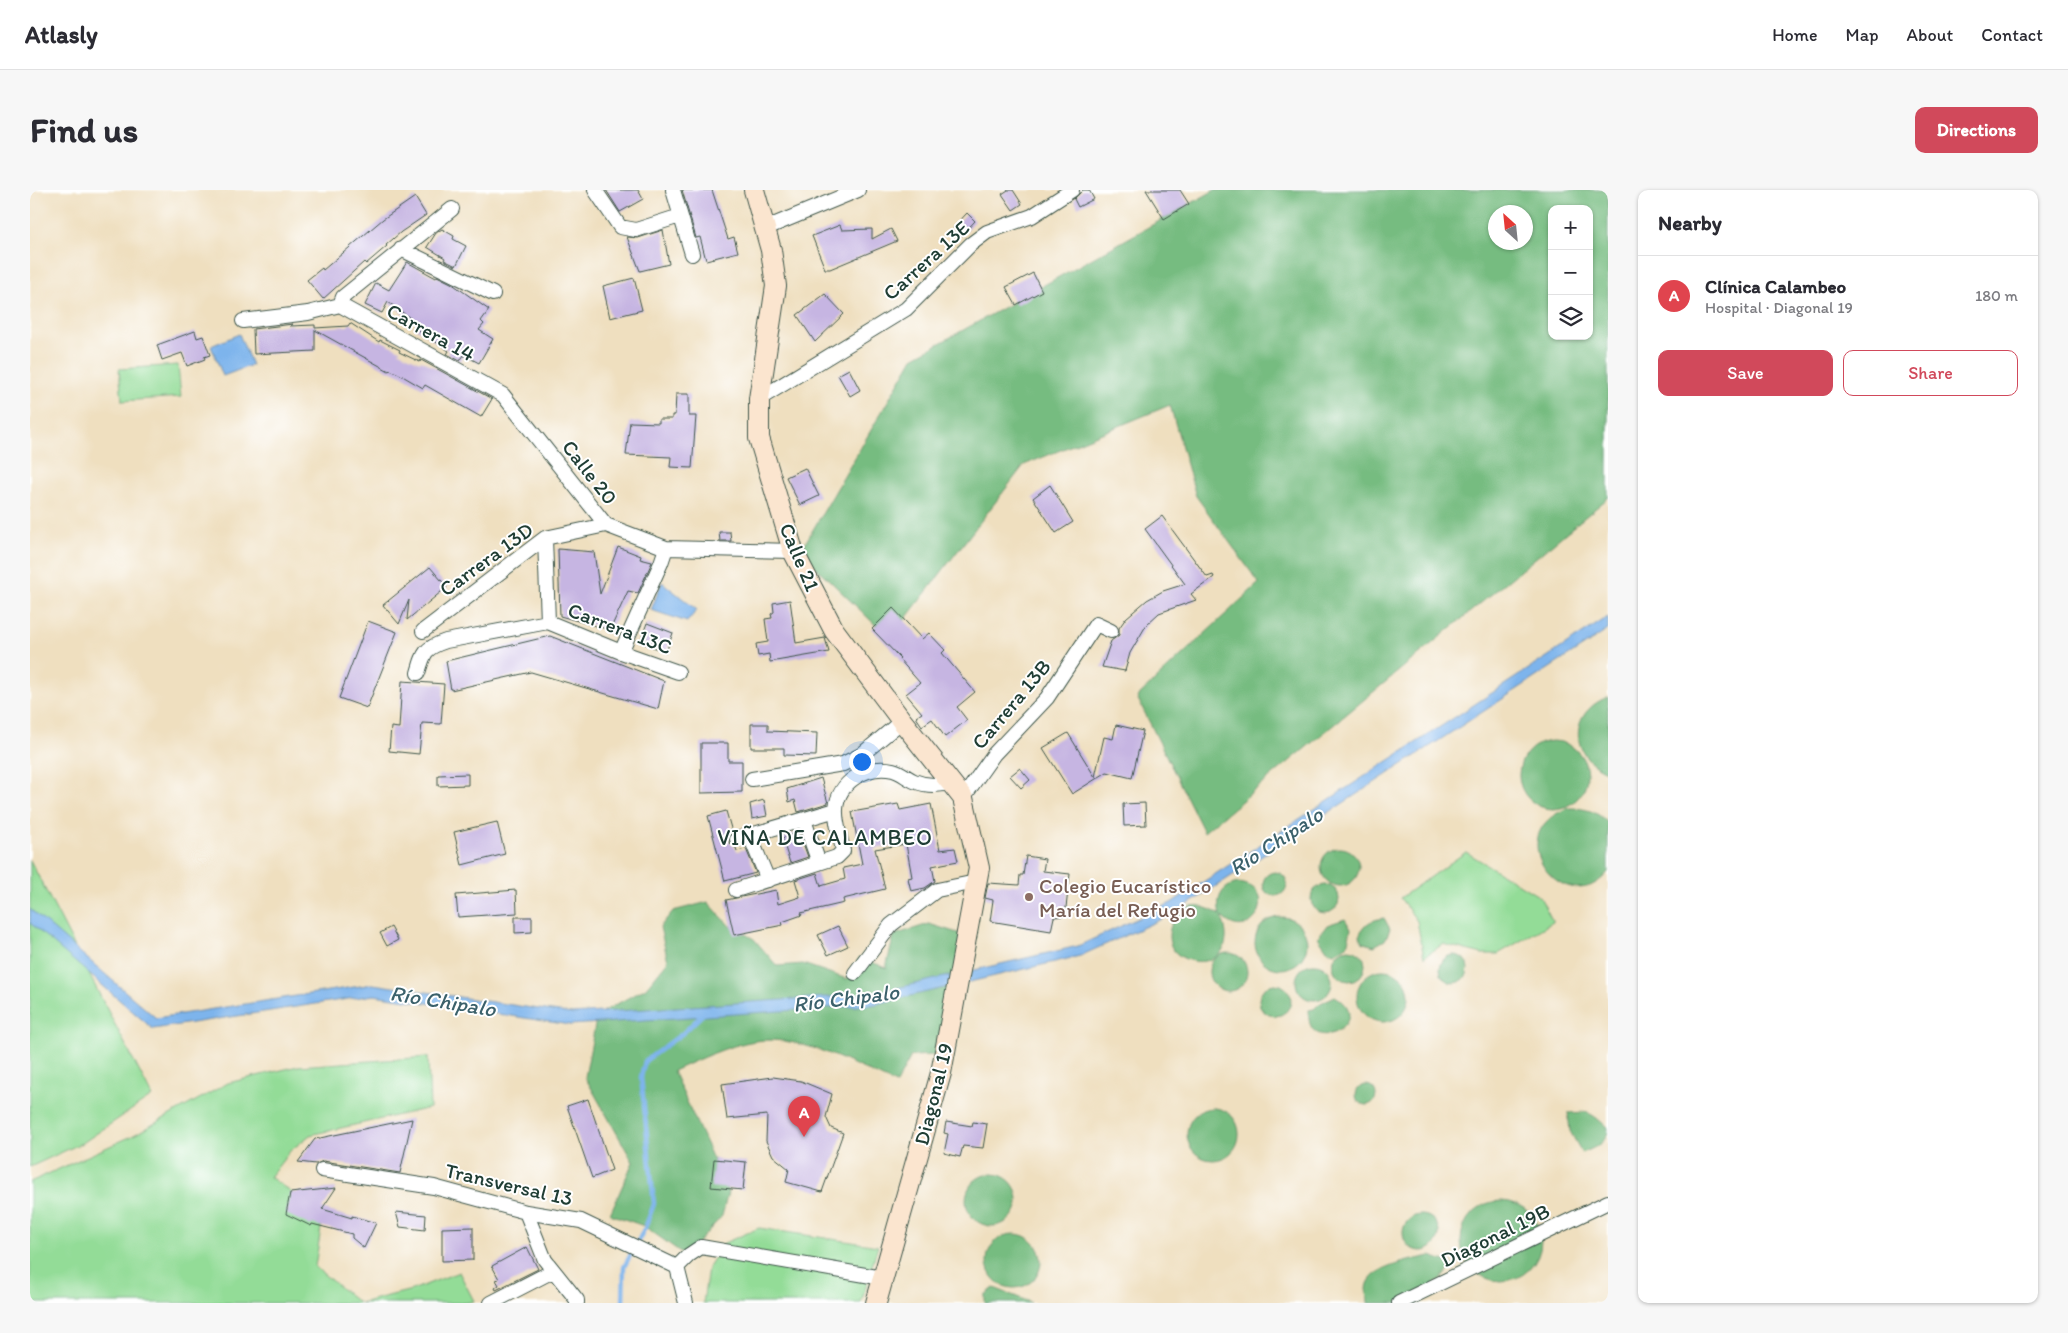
<!DOCTYPE html>
<meta charset="utf-8">
<style>
:root{--surface:#fff;--page:#f7f7f7;--text:#2b2b33;--muted:#7c7c81;--line:#e1e1e2;--accent:#d1495b}
body{margin:0;font-family:Itim,sans-serif;background:var(--page);color:var(--text)}
.controls{position:absolute;right:15px;top:15px;display:grid;overflow:hidden;border-radius:10px;box-shadow:0 1px 4px #0004}
.controls button{width:45px;height:45px;display:grid;place-items:center;padding:0;border:0;border-bottom:1px solid var(--line);background:var(--surface);color:var(--text);font:25px sans-serif}
.compass{position:absolute;left:1458px;top:15px;width:45px;height:45px;border-radius:50%;background:var(--surface);box-shadow:0 1px 4px #0004;rotate:333deg}
.you{position:absolute;left:831px;top:571px;width:18px;height:18px;margin:-12px;border:4px solid #fff;border-radius:50%;background:#1a73e8;box-shadow:0 0 0 8px #1a73e833}
.badge{display:grid;place-items:center;width:32px;height:32px;border-radius:50%;background:var(--accent);color:#fff;font-size:16px;font-weight:700}
.pin{position:absolute;translate:-50% -41px;filter:drop-shadow(0 1px 2px #0008)}
.pin::after{content:'';position:absolute;top:26px;width:18px;height:15px;background:inherit;clip-path:polygon(0 0,100% 0,50% 100%)}
.list{margin:0;padding:0;list-style:none}
h2{display:flex;justify-content:space-between;align-items:center;height:65px;margin:0;padding:0 20px;font-size:21px}
h2 small{font-size:16px;font-weight:400;color:var(--muted)}
.list li{display:grid;grid-template-columns:32px 1fr auto;gap:15px;align-items:center;box-sizing:border-box;height:80px;padding:0 20px;border-top:1px solid var(--line)}
.list b{display:block;font-size:19px;white-space:nowrap}
.list p{margin:0;font-size:16px;white-space:nowrap;color:var(--muted)}
.list em{font-size:16px;font-style:normal;color:var(--muted)}
.actions{display:flex;gap:10px;padding:15px 20px}
.actions a{flex:1;padding:11px 0;border:1px solid var(--accent);border-radius:10px;text-align:center;font-size:18px;color:var(--accent)}
.actions .main{background:var(--accent);color:#fff}
.icon{flex:none;width:28px;height:28px;fill:none;stroke:currentColor;stroke-width:2;stroke-linecap:round;stroke-linejoin:round}
.map{position:relative;flex:none;width:1578px;height:1113px;overflow:hidden;border-radius:10px}
header{display:flex;align-items:center;gap:30px;box-sizing:border-box;height:70px;padding:0 25px;background:var(--surface);border-bottom:1px solid var(--line)}
header strong{font-size:24px}
nav{display:flex;gap:28px;margin-inline-start:auto;font-size:18px}
.intro{display:flex;align-items:center;justify-content:space-between;box-sizing:border-box;height:120px;padding:0 30px}
h1{margin:0;font-size:35px}
.button{padding:12px 22px;border-radius:10px;background:var(--accent);color:#fff;font-size:18px;font-weight:700}
main{display:flex;gap:30px;padding:0 30px}
aside{flex:1;background:var(--surface);border-radius:10px;box-shadow:0 1px 4px #0004}
.map>svg:first-child{display:block}
</style>
<header>
<strong>Atlasly</strong>
<nav><a>Home</a><a>Map</a><a>About</a><a>Contact</a></nav>
</header>
<div class="intro"><h1>Find us</h1><a class="button">Directions</a></div>
<main>
<div class="map">
<svg width="1578" height="1113" viewBox="0 0 1578 1113">
<rect width="100%" height="100%" fill="#fff"/>
<filter id="ink" filterUnits="userSpaceOnUse"><feTurbulence type="fractalNoise" baseFrequency=".02" numOctaves="2"/><feDisplacementMap in="SourceGraphic" scale="10" xChannelSelector="R" yChannelSelector="G"/><feConvolveMatrix kernelMatrix="1 2 1 2 8 2 1 2 1" color-interpolation-filters="sRGB"/></filter>
<filter id="wash" filterUnits="userSpaceOnUse"><feTurbulence type="fractalNoise" baseFrequency=".0096" numOctaves="4" result="noise"/><feDisplacementMap in="SourceGraphic" scale="20" xChannelSelector="R" yChannelSelector="G"/><feGaussianBlur stdDeviation="1.12" result="paint"/><feColorMatrix in="noise" values="0 0 0 0 0 0 0 0 0 0 0 0 0 0 0 0 0 1.4 0 .05"/><feComposite in="paint" operator="in"/></filter>
<g filter="url(#wash)">
<rect width="100%" height="100%" fill="#efdfbf"/>
<path fill="#93dc97" stroke="#598c66" d="M 148,175 L 151,207 L 92,211 L 89,179 Z
M 1436,662 L 1510,707 L 1523,732 L 1468,764 L 1452,764 L 1413,754 L 1394,767 L 1387,731 L 1370,708 Z
M 0,670 L 122,906 L 54,952 L 0,977 Z
M 398,867 L 400,918 L 280,945 L 260,961 L 240,987 L 293,1025 L 285,1077 L 329,1113 L 0,1113 L 0,992 L 102,946 L 198,893 L 268,876 Z
M 729,1038 L 848,1056 L 831,1113 L 673,1113 L 678,1078 L 694,1053 Z
M 429,1082 L 444,1111 L 435,1113 L 330,1113 L 382,1100 Z"/>
<path fill="#76bc80" stroke="#4a7c5a" fill-rule="evenodd" d="M 1185,0 L 1578,0 L 1578,308 L 1174,642 L 1107,507 L 1229,393 L 1166,306 L 1140,215 L 994,275 L 860,449 L 770,362 L 883,168 ZM 1522,19 L 1559,19 L 1559,146 L 1522,146 ZM 1466,22 L 1496,22 L 1496,52 L 1466,52 Z
M 1578,507 L 1578,582 C 1539,567 1538,522 1578,507 Z
M1489 585a34 34 0 1 1 68 0a34 34 0 1 1-68 0Z
M 1539,618 C 1555,618 1567,621 1578,633 L 1578,682 C 1537,734 1465,644 1539,618 Z
M1291 677a19 19 0 1 1 38 0a19 19 0 1 1-38 0Z
M1233 694a12 12 0 1 1 24 0a12 12 0 1 1-24 0Z
M 1208,693 C 1253,697 1222,759 1191,726 C 1219,789 1121,782 1142,733 C 1152,711 1174,714 1190,725 C 1186,710 1190,697 1208,693 Z
M1281 709a14 14 0 1 1 28 0a14 14 0 1 1-28 0Z
M 678,712 L 699,735 L 724,749 L 747,776 L 773,774 L 817,789 L 830,767 L 856,778 L 864,745 L 899,734 L 934,745 L 905,865 L 881,866 L 866,894 C 825,876 772,844 725,851 C 699,855 667,870 643,881 L 698,1002 L 692,1026 L 656,1066 L 614,1036 L 580,1024 L 603,972 L 555,887 L 567,825 L 616,798 L 638,771 L 630,737 L 643,721 Z
M1225 753a26 26 0 1 1 52 0a26 26 0 1 1-52 0Z
M 1354,728 L 1360,739 L 1355,750 L 1344,756 L 1332,752 L 1329,746 C 1334,733 1341,730 1354,728 Z
M 1315,729 L 1321,739 L 1317,756 L 1304,763 L 1297,760 L 1288,747 L 1297,735 Z
M1303 775a16 16 0 1 1 32 0a16 16 0 1 1-32 0Z
M1179 782a19 19 0 1 1 38 0a19 19 0 1 1-38 0Z
M1410 779a14 14 0 1 1 28 0a14 14 0 1 1-28 0Z
M1266 792a18 18 0 1 1 36 0a18 18 0 1 1-36 0Z
M1327 806a26 26 0 1 1 52 0a26 26 0 1 1-52 0Z
M1229 810a16 16 0 1 1 32 0a16 16 0 1 1-32 0Z
M 1305,806 C 1349,831 1274,871 1279,820 L 1284,819 L 1289,814 Z
M1326 905a10 10 0 1 1 20 0a10 10 0 1 1-20 0Z
M1157 944a26 26 0 1 1 52 0a26 26 0 1 1-52 0Z
M 1555,922 C 1565,925 1570,931 1578,938 C 1578,953 1564,958 1552,963 L 1540,941 L 1538,923 Z
M936 1010a26 26 0 1 1 52 0a26 26 0 1 1-52 0Z
M1431 1051a40 40 0 1 1 80 0a40 40 0 1 1-80 0Z
M1373 1043a18 18 0 1 1 36 0a18 18 0 1 1-36 0Z
M957 1071a27 27 0 1 1 54 0a27 27 0 1 1-54 0Z
M 1400,1066 L 1421,1073 L 1423,1077 L 1385,1113 L 1338,1113 C 1338,1107 1336,1099 1338,1094 C 1344,1076 1384,1070 1400,1066 Z
M 964,1098 L 1000,1112 L 1001,1113 L 955,1113 L 955,1105 Z"/>
<path fill="#7db4ec" stroke="#4e7890" d="M 209,144 L 222,175 L 193,186 L 181,156 Z
M 632,392 L 667,420 L 657,432 L 621,420 Z
M 1578,427 L 1578,440 L 1145,723 L 1050,766 L 842,815 L 540,835 L 344,805 L 123,839 L 0,733 L 0,719 L 126,828 L 343,794 L 542,824 L 841,804 L 1048,756 L 1141,713 Z"/>
<g fill="none" stroke-linecap="round" stroke-linejoin="round">
<path stroke="#7db4ec" stroke-width="4.5" d="M 593,1113 L 594,1077 L 615,1038 L 624,1014 L 611,887 L 615,871 L 653,843 L 674,823"/>
</g>
<g id="blocks">
<path fill="#c6b5e2" d="M 576,0 L 608,0 L 613,9 L 590,22 Z
M 652,0 L 682,0 L 698,49 L 704,47 L 708,62 L 676,70 L 670,47 L 666,48 Z
M 978,0 L 983,0 L 992,14 L 983,20 L 972,4 Z
M 1053,0 L 1059,0 L 1064,9 L 1048,17 L 1044,9 Z
M 1116,0 L 1150,0 L 1159,14 L 1134,29 Z
M 385,7 L 396,25 L 371,42 L 356,55 L 357,56 L 336,74 L 334,72 L 293,109 L 277,90 L 292,78 L 293,80 L 353,29 Z
M 937,23 L 945,31 L 931,46 L 923,38 Z
M 810,35 L 812,40 L 842,39 L 842,49 L 861,39 L 867,51 L 800,79 L 795,79 L 782,46 Z
M 412,39 L 424,46 L 423,49 L 436,56 L 426,76 L 414,70 L 415,68 L 397,57 L 406,43 Z
M 633,40 L 639,74 L 610,81 L 597,47 L 608,48 Z
M 377,72 L 406,88 L 407,86 L 421,93 L 459,120 L 451,131 L 454,134 L 449,140 L 463,149 L 449,173 L 434,165 L 430,171 L 417,164 L 419,161 L 384,137 L 387,133 L 358,112 L 352,123 L 335,115 L 346,93 L 359,100 Z
M 1003,83 L 1012,101 L 986,115 L 976,97 Z
M 604,88 L 612,120 L 580,128 L 573,96 Z
M 795,104 L 814,124 L 785,152 L 767,125 Z
M 320,133 L 349,152 L 350,150 L 370,160 L 369,162 L 390,172 L 391,170 L 462,209 L 451,227 L 395,195 L 393,198 L 369,184 L 360,180 L 359,181 L 285,140 L 285,161 L 224,164 L 223,139 L 263,134 L 260,136 L 285,135 L 285,138 L 318,136 Z
M 165,141 L 167,148 L 173,146 L 180,165 L 174,167 L 175,169 L 157,176 L 152,163 L 132,170 L 127,155 Z
M 819,179 L 830,200 L 820,206 L 808,185 Z
M 646,204 L 659,204 L 659,226 L 666,226 L 662,278 L 640,277 L 641,267 L 596,265 L 600,232 L 629,233 L 629,229 L 642,229 L 642,225 L 645,225 Z
M 775,278 L 789,306 L 770,315 L 756,287 Z
M 1020,295 L 1043,332 L 1026,343 L 1003,308 Z
M 1132,326 L 1177,387 L 1183,385 L 1184,387 L 1161,404 L 1166,410 L 1129,423 L 1117,434 L 1100,463 L 1095,481 L 1072,477 L 1081,451 L 1089,445 L 1089,438 L 1096,428 L 1117,410 L 1133,401 L 1155,394 L 1115,339 Z
M 689,342 L 700,342 L 701,351 L 690,351 Z
M 588,357 L 611,366 L 610,369 L 622,372 L 608,403 L 598,401 L 580,440 L 530,426 L 528,359 L 564,362 L 570,404 Z
M 400,377 L 417,397 L 377,430 L 379,410 L 369,434 L 353,415 Z
M 760,410 L 766,453 L 795,448 L 799,462 L 740,472 L 739,464 L 728,466 L 726,454 L 738,452 L 735,429 L 742,428 L 741,424 L 744,422 L 743,413 Z
M 863,418 L 892,449 L 899,443 L 915,460 L 912,463 L 945,502 L 927,517 L 937,530 L 915,547 L 902,529 L 892,536 L 886,527 L 892,523 L 876,504 L 890,493 L 869,469 L 870,468 L 842,439 Z
M 338,431 L 367,442 L 337,518 L 309,508 Z
M 617,433 L 643,443 L 636,462 L 610,452 Z
M 520,446 L 634,491 L 628,519 L 501,482 L 421,500 L 416,471 Z
M 372,491 L 414,494 L 411,534 L 392,533 L 389,564 L 359,561 L 361,537 L 369,538 Z
M 721,534 L 738,534 L 738,541 L 787,543 L 786,566 L 754,565 L 754,558 L 721,558 Z
M 1086,535 L 1113,541 L 1102,588 L 1077,582 L 1042,604 L 1013,558 L 1038,543 L 1065,587 L 1074,547 L 1083,549 Z
M 671,553 L 698,553 L 698,571 L 712,571 L 712,602 L 671,603 Z
M 990,578 L 1000,590 L 991,598 L 980,586 Z
M 438,584 L 438,595 L 408,596 L 408,585 Z
M 791,588 L 798,613 L 768,622 L 765,610 L 759,612 L 757,599 Z
M 734,610 L 737,626 L 722,629 L 720,614 Z
M 1115,613 L 1116,635 L 1094,636 L 1093,614 Z
M 868,614 L 870,620 L 901,614 L 910,660 L 925,658 L 928,671 L 902,676 L 905,691 L 895,698 L 881,701 L 878,688 L 882,687 L 876,654 L 845,659 L 855,699 L 813,709 L 814,713 L 771,723 L 772,725 L 752,732 L 753,735 L 704,745 L 696,710 L 746,700 L 748,714 L 770,707 L 765,690 L 787,683 L 791,696 L 815,689 L 813,678 L 832,674 L 822,622 Z
M 696,621 L 702,642 L 699,646 L 699,652 L 706,658 L 707,661 L 716,659 L 726,683 L 695,691 L 678,626 Z
M 467,632 L 475,664 L 432,675 L 424,642 Z
M 769,642 L 778,667 L 760,673 L 752,648 Z
M 996,666 L 1015,669 L 1013,681 L 1040,684 L 1035,726 L 1024,727 L 1021,741 L 960,731 L 963,710 L 955,708 L 958,693 L 989,695 L 990,685 L 993,685 Z
M 486,700 L 487,723 L 428,727 L 426,705 Z
M 485,727 L 502,727 L 502,742 L 485,743 Z
M 808,736 L 818,756 L 798,765 L 788,745 Z
M 361,737 L 368,750 L 357,756 L 350,743 Z
M 743,887 L 771,891 L 802,904 L 796,927 L 801,938 L 813,943 L 792,1002 L 756,992 L 759,979 L 743,966 L 736,951 L 737,925 L 697,929 L 692,894 Z
M 558,909 L 582,980 L 562,988 L 537,916 Z
M 382,929 L 370,983 L 293,971 L 286,974 L 268,972 L 285,949 Z
M 916,932 L 942,936 L 943,932 L 957,934 L 953,958 L 933,956 L 930,967 L 914,963 L 918,944 L 914,943 Z
M 684,969 L 716,972 L 713,1000 L 681,997 Z
M 306,998 L 292,1019 L 322,1028 L 322,1026 L 346,1033 L 334,1058 L 322,1048 L 322,1044 L 282,1034 L 281,1036 L 256,1024 L 260,1003 Z
M 366,1022 L 396,1025 L 395,1040 L 370,1037 Z
M 443,1037 L 443,1070 L 412,1071 L 412,1038 Z
M 497,1057 L 508,1079 L 466,1100 L 465,1098 L 469,1095 L 466,1090 L 469,1089 L 462,1076 Z"/>
</g>
</g>
<g filter="url(#ink)">
<use href="#blocks" fill-opacity="0" stroke="#3e5549" stroke-width="1"/>
<g fill="none" stroke-linecap="round" stroke-linejoin="round">
<defs>
<path id="street" d="M 565,0 L 590,37 L 606,40 L 650,26
M 643,0 L 662,64
M 736,38 L 828,0
M 371,59 L 463,104
M 310,115 L 473,205 L 576,335 L 636,358 L 763,361
M 213,131 L 278,123 L 310,115 L 313,107 L 422,19
M 729,209 L 876,119 L 941,54 L 957,42 L 1002,26 L 1042,0
M 515,348 L 518,432
M 393,441 L 515,348 L 576,335
M 591,462 L 631,373 L 636,358
M 388,483 C 394,462 395,458 416,451 L 518,432 L 591,462 L 648,482
M 722,589 L 813,574 L 831,565 L 872,531
M 933,608 L 964,564 L 1017,508 L 1066,434 L 1081,441
M 774,630 L 789,673
M 720,646 L 738,690
M 707,649 L 806,620
M 706,700 L 807,667 L 813,661 C 811,648 805,632 806,619 C 808,592 837,574 863,580 C 871,582 877,588 884,591 C 896,596 910,596 922,592
M 825,783 L 861,735 L 907,700 L 946,692
M 292,980 L 404,997 L 496,1022 L 551,1031 L 647,1077
M 496,1022 L 515,1070 L 547,1110 L 547,1113
M 461,1113 L 523,1081
M 656,1113 L 647,1077 L 659,1065 L 671,1057 L 853,1088
M 1369,1113 L 1578,1012"/>
<path id="secondary" d="M 724,0 L 741,60 L 746,96 L 729,209 L 729,248 L 763,361 L 804,440 L 872,531 L 933,608 L 949,678 L 911,883 L 846,1113"/>
</defs>
<use href="#street" stroke="#3e5549" stroke-width="16"/>
<use href="#secondary" stroke="#3e5549" stroke-width="22"/>
<use href="#street" stroke="#fff" stroke-width="14"/>
<use href="#secondary" stroke="#fbe5cf" stroke-width="20"/>
</g>
</g>
<circle fill="#8d6e63" stroke="#fff" stroke-width="2" cx="999" cy="707" r="5"/>
<g text-anchor="middle" dominant-baseline="central" stroke-width="4" stroke-linejoin="round" paint-order="stroke">
<g font-size="21" fill="#1f3d34" stroke="#fff">
<text transform="translate(896 70) rotate(-42)">Carrera 13E</text>
<text transform="translate(401 142) rotate(29)">Carrera 14</text>
<text transform="translate(560 282) rotate(52)">Calle 20</text>
<text transform="translate(770 367) rotate(67)">Calle 21</text>
<text transform="translate(456 369) rotate(-36)">Carrera 13D</text>
<text transform="translate(590 438) rotate(21)">Carrera 13C</text>
<text transform="translate(981 514) rotate(-50)">Carrera 13B</text>
<text transform="translate(903 904) rotate(-76)">Diagonal 19</text>
<text transform="translate(479 994) rotate(13)">Transversal 13</text>
<text transform="translate(1465 1045) rotate(-26)">Diagonal 19B</text>
</g>
<g font-size="21" fill="#785e54" stroke="#fff" text-anchor="start">
<text x="1009" y="695">Colegio Eucarístico<tspan x="1009" dy="24">María del Refugio</tspan></text>
</g>
<g font-size="22" letter-spacing="1" fill="#1f3d34" stroke="#fff">
<text x="795" y="647">VIÑA DE CALAMBEO</text>
</g>
<g font-size="22" font-style="italic" fill="#3b616b" stroke="#fff">
<text transform="translate(1246 651) rotate(-33)">Río Chipalo</text>
<text transform="translate(816 808) rotate(-7)">Río Chipalo</text>
<text transform="translate(413 811) rotate(9)">Río Chipalo</text>
</g>
</g>
</svg>
<div class="controls">
<button>+</button>
<button>−</button>
<button><svg class="icon" aria-label="layers" viewBox="0 0 24 24"><path d="M12 4l9 5-9 5-9-5zM3 14l9 5 9-5"/></svg></button>
</div>
<svg class="compass" viewBox="-18 -18 36 36"><path d="M0-13l5 13h-10z" fill="#e53935"/><path d="M0 13l5-13h-10z" fill="#7c7c81"/></svg>
<div class="you"></div>
<div class="pin badge" style="left:774px;top:947px;background:#e0444e">A</div>
</div>
<aside>
<h2>Nearby<small></small></h2>
<ul class="list">
<li><span class="badge" style="background:#e0444e">A</span><div><b>Clínica Calambeo</b><p>Hospital · Diagonal 19</p></div><em>180 m</em></li>
</ul>
<div class="actions"><a class="main">Save</a><a>Share</a></div>
</aside>
</main>
